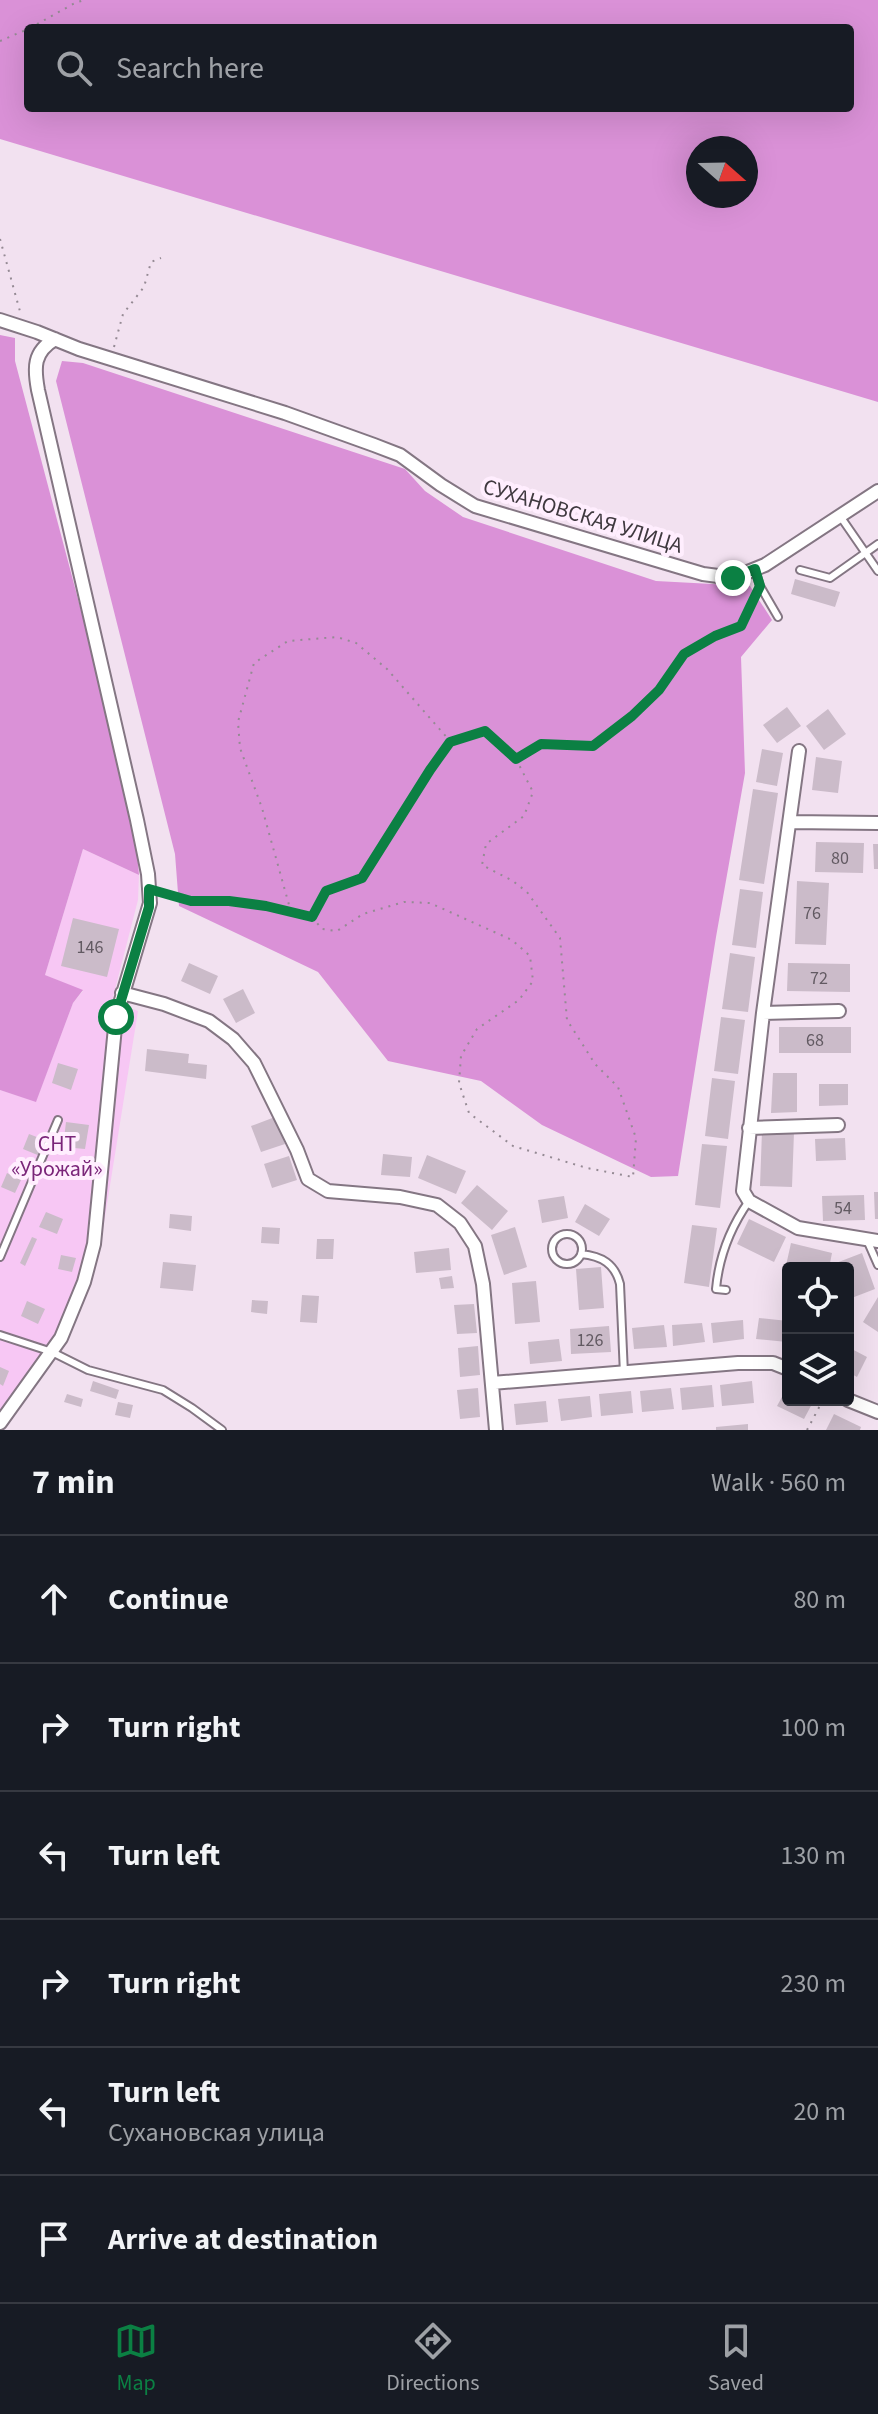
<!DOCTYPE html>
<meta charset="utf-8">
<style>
:root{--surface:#171b24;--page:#242831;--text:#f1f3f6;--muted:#9ea1a6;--line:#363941;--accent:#0b8043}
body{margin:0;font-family:"Source Sans 3",sans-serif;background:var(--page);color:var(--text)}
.controls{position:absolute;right:24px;bottom:24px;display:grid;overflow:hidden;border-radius:8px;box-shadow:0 8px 32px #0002}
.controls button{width:72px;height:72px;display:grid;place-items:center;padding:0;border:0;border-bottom:2px solid var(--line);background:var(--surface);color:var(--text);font:40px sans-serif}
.compass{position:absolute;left:686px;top:136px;width:72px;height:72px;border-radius:50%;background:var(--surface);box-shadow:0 8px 32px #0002;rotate:110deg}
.stop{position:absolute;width:24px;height:24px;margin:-18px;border:6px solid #0b8043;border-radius:50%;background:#fff}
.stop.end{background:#0b8043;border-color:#fff;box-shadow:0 2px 8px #0008}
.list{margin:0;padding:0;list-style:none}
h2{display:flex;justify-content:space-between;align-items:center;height:104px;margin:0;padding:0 32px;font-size:34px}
h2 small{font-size:26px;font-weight:400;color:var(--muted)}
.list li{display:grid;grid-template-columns:52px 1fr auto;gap:24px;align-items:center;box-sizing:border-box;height:128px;padding:0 32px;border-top:2px solid var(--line)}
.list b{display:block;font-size:30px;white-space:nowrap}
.list p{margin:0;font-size:26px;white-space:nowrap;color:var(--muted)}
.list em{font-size:26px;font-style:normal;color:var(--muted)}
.icon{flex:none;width:44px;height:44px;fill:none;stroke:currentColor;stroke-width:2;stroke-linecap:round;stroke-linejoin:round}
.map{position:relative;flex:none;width:878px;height:1430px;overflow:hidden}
.search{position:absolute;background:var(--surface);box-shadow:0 8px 32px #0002;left:24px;right:24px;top:24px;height:88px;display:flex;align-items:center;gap:20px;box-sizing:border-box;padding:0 28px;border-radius:8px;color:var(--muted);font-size:30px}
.sheet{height:872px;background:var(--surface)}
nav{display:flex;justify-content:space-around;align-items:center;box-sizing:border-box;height:112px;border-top:2px solid var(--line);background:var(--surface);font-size:22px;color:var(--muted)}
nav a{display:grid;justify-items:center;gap:4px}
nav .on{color:var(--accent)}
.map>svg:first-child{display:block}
</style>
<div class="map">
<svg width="878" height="1430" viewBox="0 0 878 1430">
<rect width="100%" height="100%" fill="#f2e1f0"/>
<path fill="#f7c7f4" d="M 83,849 L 139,875 L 138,900 L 112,1001 L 138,1011 L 99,1254 L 66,1342 L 3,1430 L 0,1430 L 0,1090 L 36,1101 L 73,1003 L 83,991 L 45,975 Z"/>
<path fill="#da91d7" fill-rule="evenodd" d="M 0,0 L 878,0 L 878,402 L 0,139 ZM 28,28 L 850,28 L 850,108 L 28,108 ZM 698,148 L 746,148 L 746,196 L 698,196 Z
M 0,335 L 15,338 L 15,361 L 133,807 L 139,875 L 83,849 L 45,975 L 83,990 L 73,1003 L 36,1102 L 0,1090 Z
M 62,361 L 83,363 L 405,469 L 425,491 L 463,517 L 656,581 L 750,586 L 772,620 L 741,657 L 745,773 L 716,937 L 678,1176 L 651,1177 L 542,1125 L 481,1081 L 388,1061 L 318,972 L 179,906 L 175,854 L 56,381 Z"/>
<path fill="#cbbbc9" d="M 795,579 L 840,592 L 835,607 L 791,594 Z
M 787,707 L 801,726 L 777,743 L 763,725 Z
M 828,709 L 846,734 L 824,750 L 806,726 Z
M 762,749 L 783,753 L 777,786 L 756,782 Z
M 816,757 L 842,761 L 838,793 L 812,790 Z
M 753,789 L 778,793 L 764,884 L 739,880 Z
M 816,842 L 864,843 L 863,873 L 815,872 Z
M 873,844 L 878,844 L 878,869 L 874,869 Z
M 797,881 L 829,883 L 826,945 L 795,944 Z
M 740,889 L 763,892 L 756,948 L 732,945 Z
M 73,918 L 119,929 L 107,977 L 61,966 Z
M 730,953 L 755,957 L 748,1012 L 722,1009 Z
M 189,963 L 218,976 L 210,994 L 181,981 Z
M 788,963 L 850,964 L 850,992 L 787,991 Z
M 243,989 L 255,1013 L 236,1023 L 223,999 Z
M 721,1017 L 745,1020 L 738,1074 L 714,1071 Z
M 779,1027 L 851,1027 L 851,1053 L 779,1053 Z
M 147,1049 L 189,1054 L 188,1063 L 207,1065 L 206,1079 L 145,1071 Z
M 58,1063 L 78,1069 L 71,1090 L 52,1083 Z
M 773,1073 L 797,1073 L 797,1112 L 771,1113 Z
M 712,1078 L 735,1081 L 728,1139 L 705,1136 Z
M 819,1084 L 848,1084 L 848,1105 L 819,1106 Z
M 275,1117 L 285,1144 L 261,1152 L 251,1126 Z
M 66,1122 L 89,1125 L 85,1149 L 63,1147 Z
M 762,1131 L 794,1132 L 792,1187 L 760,1186 Z
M 29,1134 L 47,1141 L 40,1156 L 23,1149 Z
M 845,1138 L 846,1160 L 816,1161 L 815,1139 Z
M 702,1144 L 727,1146 L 720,1208 L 695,1205 Z
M 383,1154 L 412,1157 L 410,1177 L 381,1175 Z
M 427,1155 L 466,1171 L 456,1194 L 418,1178 Z
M 289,1156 L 297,1180 L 272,1188 L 264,1164 Z
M 7,1173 L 21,1180 L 15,1193 L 1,1187 Z
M 477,1185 L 508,1211 L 492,1230 L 461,1203 Z
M 874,1192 L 878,1192 L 878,1219 L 875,1219 Z
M 864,1195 L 865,1220 L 823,1221 L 822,1196 Z
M 564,1196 L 568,1218 L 542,1223 L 538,1200 Z
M 585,1204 L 610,1219 L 599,1236 L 575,1222 Z
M 46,1212 L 63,1219 L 57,1234 L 39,1227 Z
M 170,1214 L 192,1216 L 191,1231 L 169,1228 Z
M 749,1219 L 786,1237 L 774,1262 L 737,1244 Z
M 692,1225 L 717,1228 L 709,1287 L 684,1283 Z
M 262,1227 L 280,1228 L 279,1244 L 261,1243 Z
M 515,1227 L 527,1267 L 504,1275 L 491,1235 Z
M 32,1237 L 37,1239 L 25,1266 L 20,1263 Z
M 317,1239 L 334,1239 L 333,1259 L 316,1259 Z
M 791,1243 L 832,1253 L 829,1268 L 788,1268 L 788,1271 L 785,1270 Z
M 449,1248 L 451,1270 L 416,1273 L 414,1252 Z
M 862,1253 L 875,1289 L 849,1299 L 848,1268 L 838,1268 L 836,1263 Z
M 61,1255 L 76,1258 L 72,1272 L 58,1269 Z
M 163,1262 L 196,1265 L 193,1291 L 160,1288 Z
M 601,1267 L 604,1308 L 579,1310 L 576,1269 Z
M 452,1276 L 454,1288 L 441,1289 L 439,1278 Z
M 536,1281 L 540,1322 L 515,1324 L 512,1283 Z
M 302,1295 L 319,1296 L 317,1323 L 300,1322 Z
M 878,1297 L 878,1332 L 863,1322 Z
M 252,1300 L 268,1301 L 267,1314 L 251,1312 Z
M 27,1301 L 45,1309 L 38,1324 L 21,1316 Z
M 474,1304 L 477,1333 L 457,1334 L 454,1305 Z
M 759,1318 L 788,1321 L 787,1342 L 756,1339 Z
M 743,1320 L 744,1339 L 713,1343 L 711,1323 Z
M 702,1323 L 705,1342 L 673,1346 L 672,1325 Z
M 664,1325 L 667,1347 L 634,1349 L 632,1328 Z
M 609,1326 L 611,1352 L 571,1354 L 570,1329 Z
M 559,1339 L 562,1361 L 530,1364 L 528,1342 Z
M 478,1346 L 480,1375 L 460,1377 L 458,1348 Z
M 848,1347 L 867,1357 L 857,1377 L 848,1372 Z
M 0,1367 L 9,1371 L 3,1386 L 0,1384 Z
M 93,1381 L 119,1390 L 116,1399 L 90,1391 Z
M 752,1381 L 754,1403 L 722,1406 L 720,1385 Z
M 712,1385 L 714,1407 L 682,1410 L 680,1388 Z
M 788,1386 L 788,1400 L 814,1400 L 804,1419 L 777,1406 Z
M 478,1388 L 480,1417 L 460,1419 L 457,1390 Z
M 671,1388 L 674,1409 L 642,1412 L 640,1391 Z
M 631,1391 L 633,1413 L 601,1416 L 599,1394 Z
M 67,1394 L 83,1399 L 81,1407 L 64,1402 Z
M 590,1396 L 592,1417 L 561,1421 L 558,1399 Z
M 546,1401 L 548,1422 L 516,1425 L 514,1404 Z
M 118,1402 L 133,1405 L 130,1418 L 115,1415 Z
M 834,1414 L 861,1427 L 860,1430 L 826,1430 Z
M 748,1424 L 748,1430 L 716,1430 L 716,1427 Z"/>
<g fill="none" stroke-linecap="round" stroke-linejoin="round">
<defs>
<path id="lane" d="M 840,516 L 878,571
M 755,570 L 760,586 L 778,617
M 800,570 L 830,578 L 878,544
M552 1249a15 15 0 1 1 30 0a15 15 0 1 1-30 0Z
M 867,1240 L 878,1265
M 581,1254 C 602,1256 615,1264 620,1284 L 624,1374
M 0,1257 L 58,1120
M 726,1290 L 716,1289 C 719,1256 730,1228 749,1201
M 0,1335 L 52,1352 L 88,1370 L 163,1390 L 192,1408 L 222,1430"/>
<path id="street" d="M 0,320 L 37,332 L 79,349 L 285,413 L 374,445 L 400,455 L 441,485 L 475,506 L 703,574 L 733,578 L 765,565 L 878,491
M 799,751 L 763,1013 L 743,1191 L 749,1201 L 798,1228 L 878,1241
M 790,822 L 878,823
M 122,993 L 164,1004 L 209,1021 L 233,1039 L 254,1063 L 297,1150 L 308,1179 L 328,1191 L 400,1197 L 437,1205 L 460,1223 L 475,1246 L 483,1284 L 496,1430
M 763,1013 L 839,1011
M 749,1128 L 838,1125
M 492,1383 L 738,1363 L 773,1363 L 788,1369
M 848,1400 L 878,1412
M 0,1423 L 61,1338 L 84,1282 L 94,1244 L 116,1017 L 150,903 L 148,874 L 137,820 L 38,390 C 34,368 33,352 55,339"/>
</defs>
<use href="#lane" stroke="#847683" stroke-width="10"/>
<use href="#street" stroke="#847683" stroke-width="16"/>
<path stroke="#958a94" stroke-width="2" stroke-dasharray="2 6" stroke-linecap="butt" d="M 30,28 L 75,3 L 84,0
M 0,41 L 28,29
M 0,239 L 21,315
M 114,347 L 123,314 L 144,287 L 151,262 L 161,258
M 517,758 L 541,744 L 593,746 L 632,716 L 659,690 L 684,654 L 715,636 L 741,626 L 756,594
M 163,893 L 191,901 L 229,901 L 266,906 L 312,917 L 322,929 L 337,931 L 363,914 L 404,902 L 430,903 L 512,940 L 530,956 L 533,981 L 519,1000 L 477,1029 L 461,1056 L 459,1083 L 469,1113 L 513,1146 L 587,1168 L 633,1177 L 636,1138 L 618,1087 L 595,1064 L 567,1020 L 560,938 L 527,892 L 513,881 L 482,865 L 486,844 L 524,816 L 533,792 L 516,759 L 485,731 L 450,742 L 430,770 L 362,878 L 326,891 L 312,917
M 291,912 L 262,808 L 240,748 L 238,722 L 254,663 L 288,641 L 337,637 L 356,643 L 387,669 L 450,741
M 807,1430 L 823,1400"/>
<use href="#lane" stroke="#fff" stroke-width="6"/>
<use href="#street" stroke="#fff" stroke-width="12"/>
</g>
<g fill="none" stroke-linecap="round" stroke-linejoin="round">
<path stroke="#0b8043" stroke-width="10" d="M 116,1017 L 149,907 L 149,889 L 191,901 L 229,901 L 266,906 L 312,917 L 326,891 L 362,878 L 430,770 L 450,742 L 485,731 L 516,759 L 541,744 L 593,746 L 632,716 L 659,690 L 684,654 L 715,636 L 741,626 L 760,586 L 755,569 L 733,578"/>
</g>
<g text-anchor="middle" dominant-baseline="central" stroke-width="8" stroke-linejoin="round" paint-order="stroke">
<g font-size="18" fill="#625a62">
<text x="840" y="858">80</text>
<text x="812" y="913">76</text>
<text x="90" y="947">146</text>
<text x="819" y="978">72</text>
<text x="815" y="1040">68</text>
<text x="843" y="1208">54</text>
<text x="590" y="1340">126</text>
</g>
<g font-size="22" fill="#3f393f" stroke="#ffeefe">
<text transform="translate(583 516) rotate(17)">СУХАНОВСКАЯ УЛИЦА</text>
</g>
<g font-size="22" fill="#7a2579" stroke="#ffeefe">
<text x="57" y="1144">СНТ<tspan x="57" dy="25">«Урожай»</tspan></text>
</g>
</g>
</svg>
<div class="controls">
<button><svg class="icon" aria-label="locate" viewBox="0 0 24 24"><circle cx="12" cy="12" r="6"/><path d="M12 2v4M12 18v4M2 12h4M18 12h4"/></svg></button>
<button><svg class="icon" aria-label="layers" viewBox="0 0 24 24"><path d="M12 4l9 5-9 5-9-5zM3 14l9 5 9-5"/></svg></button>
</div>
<svg class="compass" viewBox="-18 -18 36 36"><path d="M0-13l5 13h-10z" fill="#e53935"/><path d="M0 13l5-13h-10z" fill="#9ea1a6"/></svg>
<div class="stop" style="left:116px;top:1017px"></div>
<div class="stop end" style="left:733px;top:578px"></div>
<div class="search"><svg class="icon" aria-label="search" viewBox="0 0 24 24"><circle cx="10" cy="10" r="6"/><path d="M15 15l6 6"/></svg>Search here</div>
</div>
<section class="sheet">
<h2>7 min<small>Walk · 560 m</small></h2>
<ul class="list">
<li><svg class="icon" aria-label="ahead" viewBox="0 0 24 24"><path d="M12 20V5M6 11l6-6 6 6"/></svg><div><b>Continue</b></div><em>80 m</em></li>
<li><svg class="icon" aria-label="right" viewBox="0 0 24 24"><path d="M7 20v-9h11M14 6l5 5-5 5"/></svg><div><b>Turn right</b></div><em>100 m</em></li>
<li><svg class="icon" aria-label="left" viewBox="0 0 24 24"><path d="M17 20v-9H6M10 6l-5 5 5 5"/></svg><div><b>Turn left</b></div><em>130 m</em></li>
<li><svg class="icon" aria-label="right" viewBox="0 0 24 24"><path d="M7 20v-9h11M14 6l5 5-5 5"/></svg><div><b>Turn right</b></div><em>230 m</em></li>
<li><svg class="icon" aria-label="left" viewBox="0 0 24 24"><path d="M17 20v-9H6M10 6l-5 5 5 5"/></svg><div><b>Turn left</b><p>Сухановская улица</p></div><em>20 m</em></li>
<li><svg class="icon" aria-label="arrive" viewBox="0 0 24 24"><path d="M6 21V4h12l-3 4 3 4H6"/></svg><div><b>Arrive at destination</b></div></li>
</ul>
</section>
<nav>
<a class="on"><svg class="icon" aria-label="map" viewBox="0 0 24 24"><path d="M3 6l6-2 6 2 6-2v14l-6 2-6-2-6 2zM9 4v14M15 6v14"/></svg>Map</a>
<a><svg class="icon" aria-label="directions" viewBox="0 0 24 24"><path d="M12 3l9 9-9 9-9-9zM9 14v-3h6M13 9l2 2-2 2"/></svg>Directions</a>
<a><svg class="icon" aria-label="saved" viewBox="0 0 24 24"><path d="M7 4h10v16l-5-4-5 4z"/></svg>Saved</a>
</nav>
